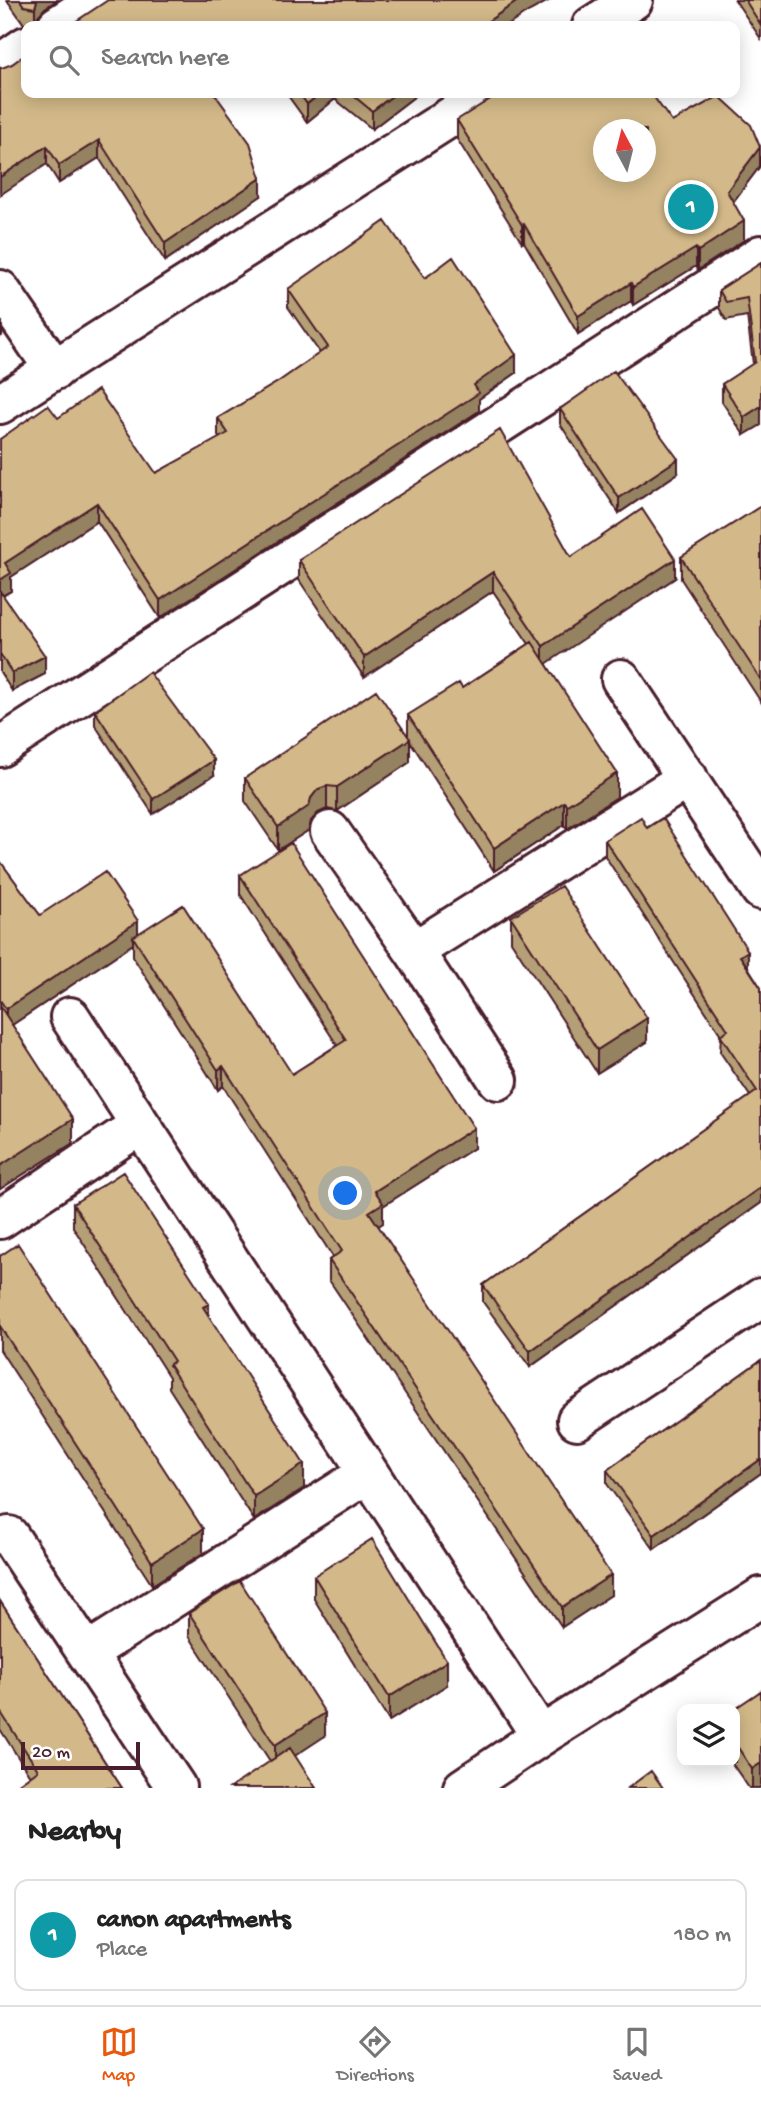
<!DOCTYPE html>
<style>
:root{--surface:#fff;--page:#f2f2f2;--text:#222;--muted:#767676;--line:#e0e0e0;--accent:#ea580c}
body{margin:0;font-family:"Gochi Hand",sans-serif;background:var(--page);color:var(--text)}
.controls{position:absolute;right:21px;bottom:21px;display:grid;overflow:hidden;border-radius:14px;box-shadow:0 4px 18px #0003}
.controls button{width:63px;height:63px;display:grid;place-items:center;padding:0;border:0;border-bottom:2px solid var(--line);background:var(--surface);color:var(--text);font:35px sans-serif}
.compass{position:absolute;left:593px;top:119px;width:63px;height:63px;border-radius:50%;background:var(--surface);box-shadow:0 4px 18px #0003;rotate:353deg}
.scale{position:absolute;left:21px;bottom:18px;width:119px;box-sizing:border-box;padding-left:7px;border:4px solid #4a1f2b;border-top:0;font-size:19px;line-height:24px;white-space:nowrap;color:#4a1f2b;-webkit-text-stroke:5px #fff;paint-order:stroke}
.you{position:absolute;left:346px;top:1194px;width:24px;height:24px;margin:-18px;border:5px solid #fff;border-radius:50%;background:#1a73e8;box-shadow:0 0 0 10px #1a73e833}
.badge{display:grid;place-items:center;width:46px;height:46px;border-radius:50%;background:var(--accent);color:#fff;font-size:23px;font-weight:700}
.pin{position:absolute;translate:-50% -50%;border:4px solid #fff;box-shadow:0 2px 7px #0006}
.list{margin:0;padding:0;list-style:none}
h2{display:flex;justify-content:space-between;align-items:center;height:91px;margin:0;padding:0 28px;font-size:30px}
h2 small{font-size:23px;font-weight:400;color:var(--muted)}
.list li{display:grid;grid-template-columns:46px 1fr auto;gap:21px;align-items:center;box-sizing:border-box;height:112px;margin:0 14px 14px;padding:0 14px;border:2px solid var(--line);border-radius:14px}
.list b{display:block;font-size:26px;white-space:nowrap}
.list p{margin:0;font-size:23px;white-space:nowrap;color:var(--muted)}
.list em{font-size:23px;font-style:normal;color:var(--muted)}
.icon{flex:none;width:38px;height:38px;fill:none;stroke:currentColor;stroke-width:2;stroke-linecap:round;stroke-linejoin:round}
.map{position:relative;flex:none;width:761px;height:1788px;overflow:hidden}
.search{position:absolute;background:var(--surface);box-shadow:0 4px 18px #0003;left:21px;right:21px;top:21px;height:77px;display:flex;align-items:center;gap:18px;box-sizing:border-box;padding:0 24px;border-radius:14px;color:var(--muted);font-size:26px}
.sheet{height:217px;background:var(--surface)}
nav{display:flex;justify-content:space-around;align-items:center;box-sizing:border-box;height:98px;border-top:2px solid var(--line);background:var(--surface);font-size:19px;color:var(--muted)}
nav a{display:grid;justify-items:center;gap:4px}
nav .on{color:var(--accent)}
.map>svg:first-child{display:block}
</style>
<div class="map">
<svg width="761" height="1788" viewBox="0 0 761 1788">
<rect width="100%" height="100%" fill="#fff"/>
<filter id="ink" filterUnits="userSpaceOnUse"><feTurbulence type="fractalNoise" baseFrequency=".0143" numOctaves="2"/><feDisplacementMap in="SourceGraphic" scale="14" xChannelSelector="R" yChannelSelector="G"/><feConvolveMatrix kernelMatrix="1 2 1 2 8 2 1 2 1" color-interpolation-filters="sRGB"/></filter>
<g filter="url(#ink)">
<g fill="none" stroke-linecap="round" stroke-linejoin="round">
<defs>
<path id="minor" d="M 57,26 L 97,0
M 592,26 L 633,0
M 0,64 L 26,46
M 0,290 L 55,370
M 0,404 L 488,93
M 621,679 L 761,890
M 0,747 L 761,255
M 330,831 L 414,951 L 498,1080
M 414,951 L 688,778
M 70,1017 L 541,1736
M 0,1219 L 140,1125
M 577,1420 L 761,1298
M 9,1536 L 176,1787
M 87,1653 L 368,1473
M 463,1788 L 541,1736 L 761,1597"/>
</defs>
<use href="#minor" stroke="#4a1f2b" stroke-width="44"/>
<use href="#minor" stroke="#fff" stroke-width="38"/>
</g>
<path fill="#b59f76" stroke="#4a1f2b" stroke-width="2" d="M 7,0 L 57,0 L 45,8 L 38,16 L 35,26 L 24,24 Z
M 735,0 L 761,0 L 761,39 Z
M 0,67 L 261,196 L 165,261 L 99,158 L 59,183 L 47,164 Z
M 286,93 L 419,93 L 372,129 L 335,99 L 307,122 Z
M 457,120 L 672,122 L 760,166 L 733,202 L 744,240 L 698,270 L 696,266 L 633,305 L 631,301 L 578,334 L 524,242 L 522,243 L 457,139 Z
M 761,263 L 761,425 L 744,435 L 722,402 L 722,384 L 753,364 L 747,316 L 726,320 L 719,308 L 719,290 Z
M 425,278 L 516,373 L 479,399 L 479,411 L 160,618 L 97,521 L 11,577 L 11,591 L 3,596 L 45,674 L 12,691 L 0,672 L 0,439 L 58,418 L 156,473 L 220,438 L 218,436 L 218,418 L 278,382 L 320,353 L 288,307 L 288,289 Z
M 560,409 L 678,473 L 619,513 L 560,424 Z
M 761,506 L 761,702 L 681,579 L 681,557 Z
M 571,557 L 675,578 L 546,663 L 617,797 L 567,829 L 564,825 L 494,871 L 410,741 L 410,762 L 337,811 L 327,809 L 318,813 L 311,821 L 309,830 L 278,850 L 245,801 L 245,778 L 408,736 L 408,715 L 462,688 L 529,644 L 493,591 L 364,677 L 299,580 L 299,560 Z
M 95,711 L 214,775 L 153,814 L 95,725 Z
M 647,828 L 748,967 L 761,988 L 761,1203 L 530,1367 L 483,1302 L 483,1285 L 750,1096 L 720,1052 L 721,1035 L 605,856 L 605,840 Z
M 0,861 L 40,915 L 138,934 L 292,1074 L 337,1045 L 240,894 L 240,875 L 474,1148 L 383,1206 L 383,1223 L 378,1226 L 611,1595 L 562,1627 L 329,1280 L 329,1260 L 333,1257 L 223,1086 L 218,1090 L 133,957 L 133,944 L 12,1025 L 73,1143 L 0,1189 Z
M 511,917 L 647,1042 L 597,1073 L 511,941 Z
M 73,1204 L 304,1488 L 254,1520 L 169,1388 L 169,1377 L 73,1227 Z
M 0,1256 L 203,1553 L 152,1585 L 0,1350 Z
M 761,1360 L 761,1473 L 654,1549 L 607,1484 L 607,1470 Z
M 314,1576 L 447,1685 L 389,1721 L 314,1599 Z
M 0,1601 L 122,1788 L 30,1776 L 0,1729 Z
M 189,1613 L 325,1736 L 270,1761 L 189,1636 Z
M 761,1691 L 761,1786 L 759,1788 L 749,1788 L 731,1762 L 735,1762 L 735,1709 Z"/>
<path fill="#948260" stroke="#4a1f2b" stroke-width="2" d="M 37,0 L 57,0 L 45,8 L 38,16 L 35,26 L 35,8 Z
M 519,0 L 550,0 L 526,13 L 507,26 L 481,26 Z
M 321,93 L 335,93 L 335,99 L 307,122 L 307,104 Z
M 396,93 L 419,93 L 372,129 L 372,111 Z
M 99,140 L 99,158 L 59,183 L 59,165 Z
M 47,146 L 47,164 L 0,195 L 0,177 Z
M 760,147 L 760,166 L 727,210 L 727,191 Z
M 261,178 L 261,196 L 165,261 L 165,243 Z
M 744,221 L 744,240 L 698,270 L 698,251 Z
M 524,224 L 524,242 L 522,243 L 522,225 Z
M 696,248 L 696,266 L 633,305 L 633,287 Z
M 631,283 L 631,301 L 578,334 L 578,316 Z
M 2,322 L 2,336 L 0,337 L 0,323 Z
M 516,355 L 516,373 L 479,399 L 479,411 L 160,618 L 160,600 Z
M 761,406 L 761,425 L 744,435 L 744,417 Z
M 678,459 L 678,473 L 619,513 L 619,498 Z
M 97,503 L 97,521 L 11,577 L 11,591 L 0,597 L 0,580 L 5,563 Z
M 675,559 L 675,578 L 543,666 L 543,646 Z
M 493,572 L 493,591 L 364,677 L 364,657 Z
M 45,656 L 45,674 L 12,691 L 12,673 Z
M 410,739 L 410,762 L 337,811 L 337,787 Z
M 214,760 L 214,775 L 153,814 L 153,799 Z
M 617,773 L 617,797 L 567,829 L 567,805 Z
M 327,786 L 327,809 L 318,813 L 311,821 L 309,830 L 278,850 L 278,827 L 311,798 L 318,789 Z
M 564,802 L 564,825 L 494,871 L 494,848 Z
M 138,921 L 138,941 L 133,937 L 133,944 L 6,1029 L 6,1009 Z
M 748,951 L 748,967 L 740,956 Z
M 647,1018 L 647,1042 L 597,1073 L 597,1050 Z
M 223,1066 L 223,1086 L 218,1090 L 218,1070 Z
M 73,1119 L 73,1143 L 0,1189 L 0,1166 Z
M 474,1128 L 474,1148 L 383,1206 L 383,1223 L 369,1232 L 369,1212 L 375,1191 Z
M 761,1187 L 761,1203 L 530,1367 L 530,1351 Z
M 209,1304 L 209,1327 L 203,1307 Z
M 761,1459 L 761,1473 L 654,1549 L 654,1535 Z
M 304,1464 L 304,1488 L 254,1520 L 254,1496 Z
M 203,1529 L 203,1553 L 152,1585 L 152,1562 Z
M 611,1575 L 611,1595 L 562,1627 L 562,1607 Z
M 447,1661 L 447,1685 L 389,1721 L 389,1697 Z
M 325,1713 L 325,1736 L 275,1769 L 275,1745 Z
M 761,1763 L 761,1786 L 759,1788 L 752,1788 L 752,1769 Z"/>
<path fill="#d3b989" stroke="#4a1f2b" stroke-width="2" fill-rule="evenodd" d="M 20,0 L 37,0 L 35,8 L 24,6 Z
M 108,0 L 519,0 L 481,26 L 69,26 Z
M 745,0 L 761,0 L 761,25 Z
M 26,54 L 26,93 L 214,93 L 250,143 L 261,178 L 165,243 L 99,140 L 59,165 L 47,146 L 0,177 L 0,67 L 2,68 L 12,64 Z
M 299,93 L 321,93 L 307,104 Z
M 350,93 L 396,93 L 372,111 Z
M 500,93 L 651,93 L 672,122 L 719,96 L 751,125 L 760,147 L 727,191 L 744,221 L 698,251 L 696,248 L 633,287 L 631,283 L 578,316 L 524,224 L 522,225 L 457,120 ZM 604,130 L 646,130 L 646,172 L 604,172 Z
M 385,221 L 425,278 L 453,257 L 516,355 L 474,385 L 479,393 L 160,600 L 97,503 L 5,563 L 11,573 L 0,580 L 0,439 L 48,405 L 58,418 L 98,390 L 156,473 L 228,433 L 218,418 L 278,382 L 328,347 L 288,289 Z
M 761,263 L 761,406 L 744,417 L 722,384 L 755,362 L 747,298 L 726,302 L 719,290 Z
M 614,371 L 678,459 L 619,498 L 560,409 Z
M 500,430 L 571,557 L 642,509 L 675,559 L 543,646 L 493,572 L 364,657 L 299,560 Z
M 761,506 L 761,680 L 681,557 Z
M 0,591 L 45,656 L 12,673 L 0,654 Z
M 532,642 L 617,773 L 567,805 L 564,802 L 494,848 L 408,715 L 459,683 L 462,688 Z
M 149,672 L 214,760 L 153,799 L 95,711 Z
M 376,690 L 410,739 L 337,787 L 327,786 L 318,789 L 311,798 L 309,806 L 278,827 L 245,778 Z
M 641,817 L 647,828 L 663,818 L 748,951 L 740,956 L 761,988 L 761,1187 L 530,1351 L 483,1285 L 757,1091 L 720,1035 L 728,1030 L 605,840 Z
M 291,843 L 474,1128 L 375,1191 L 383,1203 L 369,1212 L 611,1575 L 562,1607 L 329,1260 L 342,1251 L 223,1066 L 218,1070 L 133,937 L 183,905 L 292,1074 L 346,1040 L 240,875 Z
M 0,861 L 40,915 L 105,872 L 138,921 L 6,1009 L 0,1000 Z
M 561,886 L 647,1018 L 597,1050 L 511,917 Z
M 0,1006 L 73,1119 L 0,1166 Z
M 123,1172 L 209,1304 L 203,1307 L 304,1464 L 254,1496 L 169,1365 L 174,1361 L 73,1204 Z
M 18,1244 L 203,1529 L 152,1562 L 0,1326 L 0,1256 Z
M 761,1360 L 761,1459 L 654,1535 L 607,1470 Z
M 372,1539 L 447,1661 L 389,1697 L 314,1576 Z
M 240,1581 L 325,1713 L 275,1745 L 189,1613 Z
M 0,1601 L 122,1788 L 13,1788 L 38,1770 L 0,1711 Z
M 761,1691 L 761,1763 L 752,1769 L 735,1743 L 735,1709 L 734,1709 Z
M 290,1748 L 316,1788 L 230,1788 Z
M 651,1771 L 663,1788 L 628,1788 Z"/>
</g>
</svg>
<div class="controls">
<button><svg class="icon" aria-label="layers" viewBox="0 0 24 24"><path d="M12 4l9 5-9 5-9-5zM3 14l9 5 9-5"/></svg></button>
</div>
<svg class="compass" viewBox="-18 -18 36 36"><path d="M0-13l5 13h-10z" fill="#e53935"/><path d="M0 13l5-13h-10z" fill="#767676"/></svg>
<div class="scale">20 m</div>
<div class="you"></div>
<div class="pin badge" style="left:691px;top:207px;background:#0f9aa8">1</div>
<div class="search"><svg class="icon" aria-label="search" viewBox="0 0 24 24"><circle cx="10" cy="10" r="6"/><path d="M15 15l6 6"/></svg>Search here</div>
</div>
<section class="sheet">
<h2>Nearby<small></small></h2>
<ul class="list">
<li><span class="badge" style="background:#0f9aa8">1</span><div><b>canon apartments</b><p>Place</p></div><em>180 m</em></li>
</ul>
</section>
<nav>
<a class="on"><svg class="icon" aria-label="map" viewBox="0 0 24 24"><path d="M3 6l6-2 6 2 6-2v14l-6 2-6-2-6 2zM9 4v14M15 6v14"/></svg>Map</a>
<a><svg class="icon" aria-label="directions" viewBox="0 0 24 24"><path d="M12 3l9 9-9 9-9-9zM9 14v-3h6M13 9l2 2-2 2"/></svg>Directions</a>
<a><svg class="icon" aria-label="saved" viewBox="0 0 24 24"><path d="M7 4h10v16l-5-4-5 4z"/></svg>Saved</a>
</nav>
